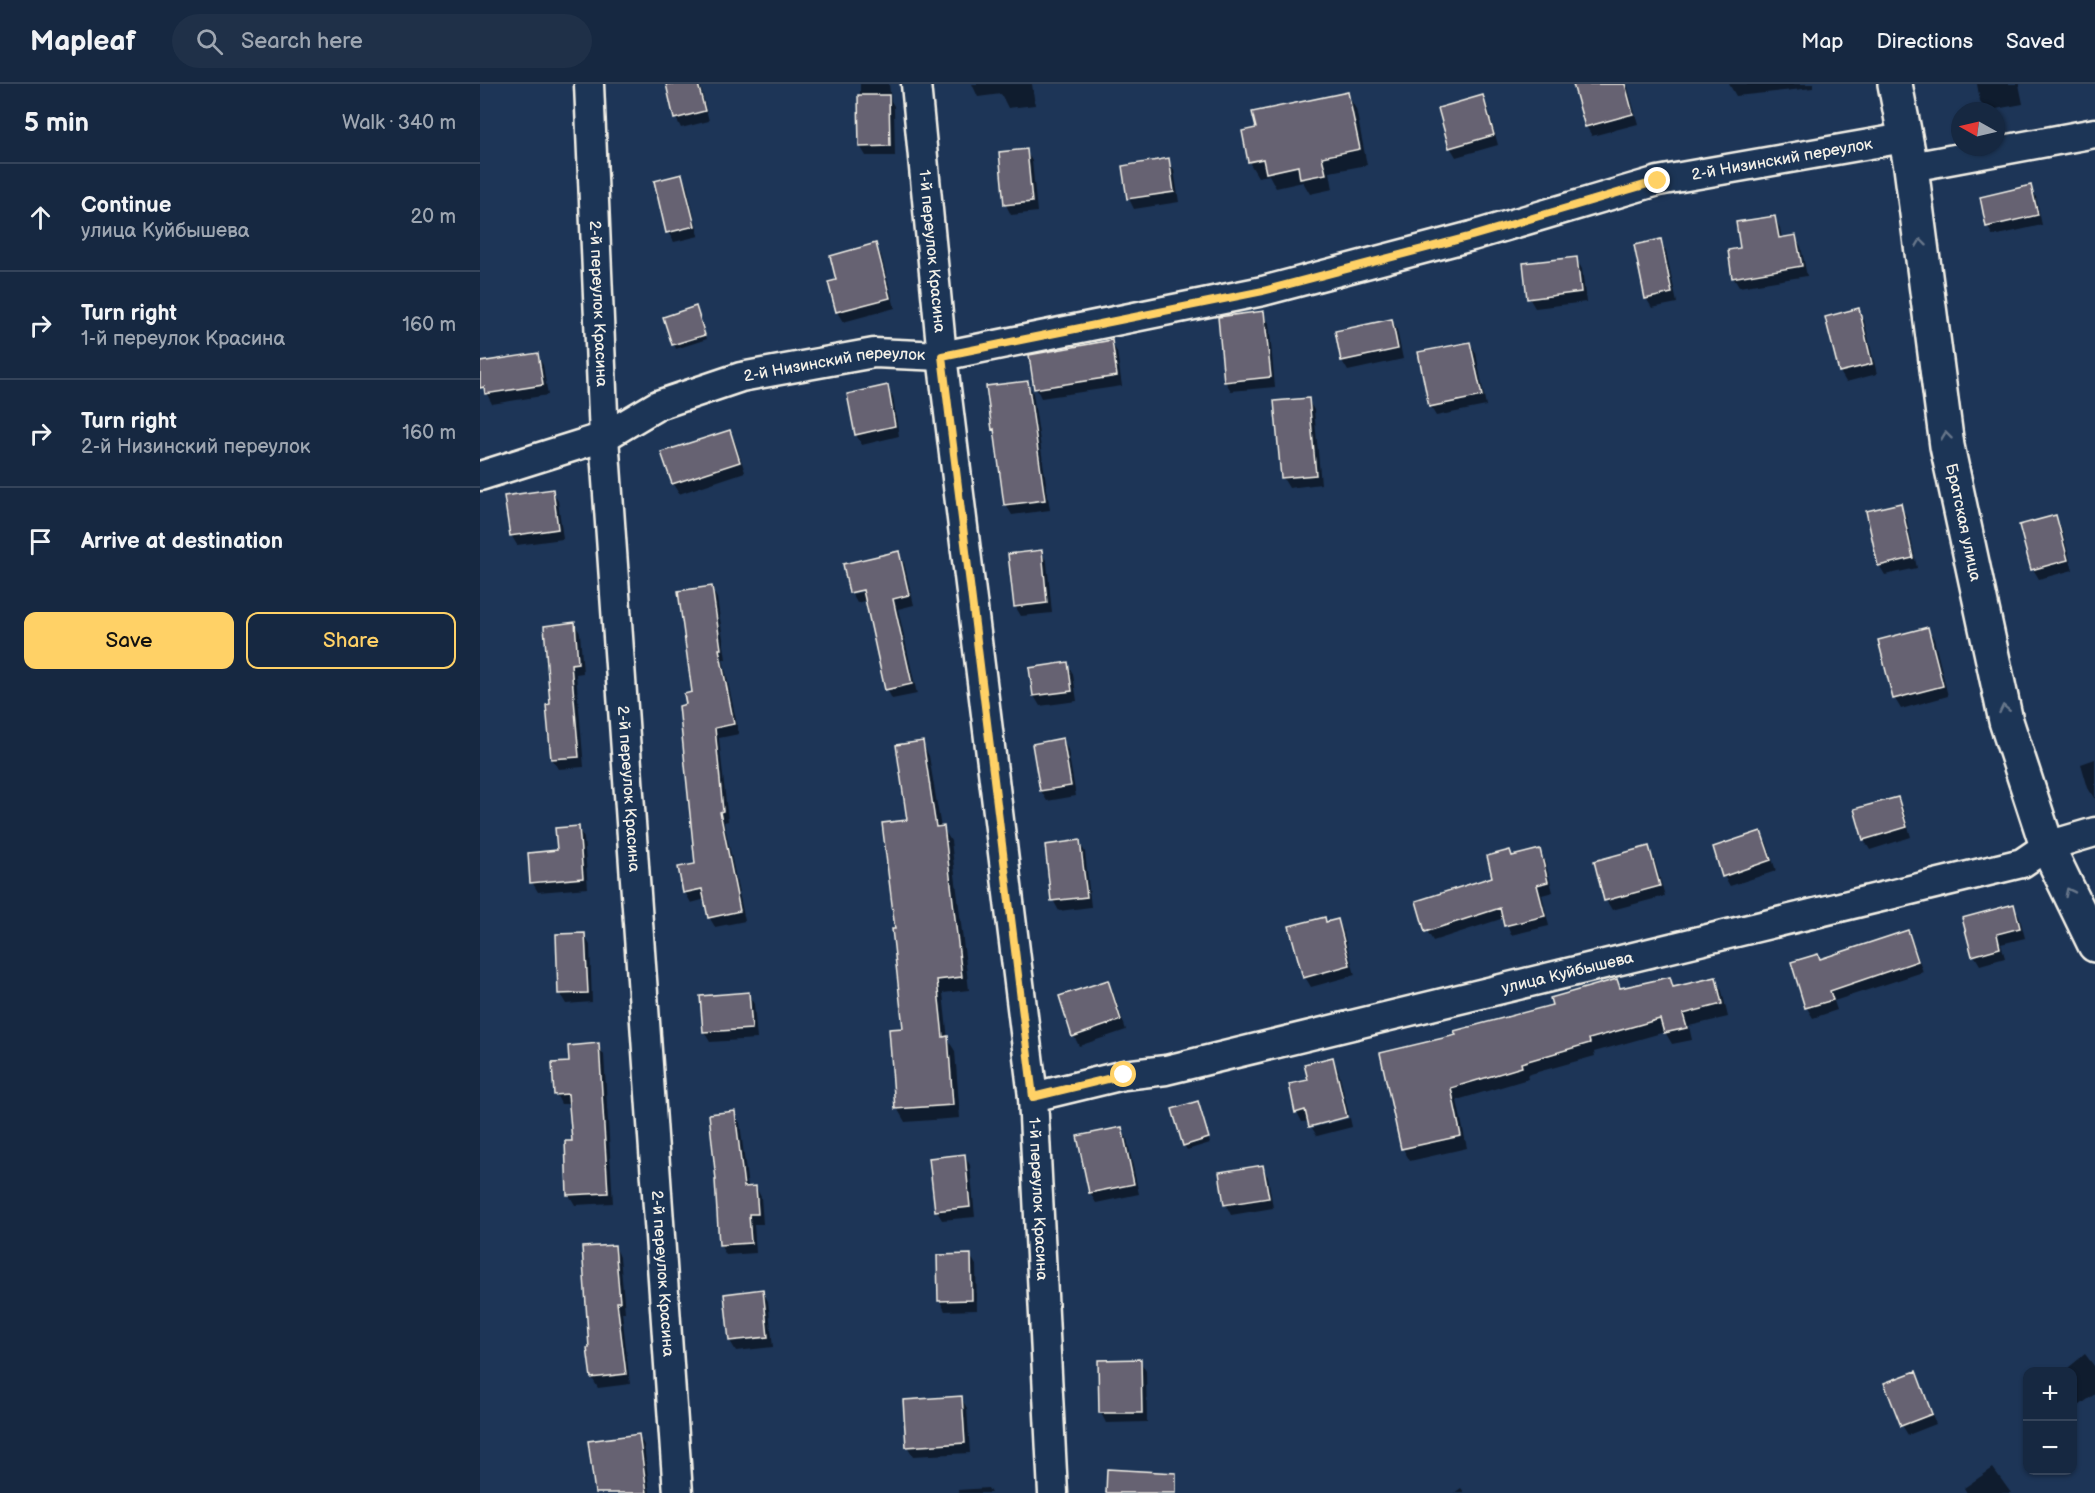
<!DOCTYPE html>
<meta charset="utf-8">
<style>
:root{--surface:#162841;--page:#1f3048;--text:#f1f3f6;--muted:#9ea6b1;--line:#35445a;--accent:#ffd166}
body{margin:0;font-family:"Balsamiq Sans",sans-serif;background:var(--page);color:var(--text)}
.controls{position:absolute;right:18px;bottom:18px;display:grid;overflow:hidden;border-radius:12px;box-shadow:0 2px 4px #0004}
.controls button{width:54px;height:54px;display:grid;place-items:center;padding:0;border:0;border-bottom:2px solid var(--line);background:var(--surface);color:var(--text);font:30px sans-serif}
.compass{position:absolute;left:1471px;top:18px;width:54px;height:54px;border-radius:50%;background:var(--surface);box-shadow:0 2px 4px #0004;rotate:278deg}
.stop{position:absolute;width:18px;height:18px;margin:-14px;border:4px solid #ffd166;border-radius:50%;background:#fff}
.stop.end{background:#ffd166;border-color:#fff;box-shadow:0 2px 6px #0008}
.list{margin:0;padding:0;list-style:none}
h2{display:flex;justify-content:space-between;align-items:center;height:78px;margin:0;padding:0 24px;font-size:26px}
h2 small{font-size:20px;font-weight:400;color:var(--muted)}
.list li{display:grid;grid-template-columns:39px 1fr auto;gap:18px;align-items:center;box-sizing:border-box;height:108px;padding:0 24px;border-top:2px solid var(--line)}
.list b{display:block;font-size:22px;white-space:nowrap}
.list p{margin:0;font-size:20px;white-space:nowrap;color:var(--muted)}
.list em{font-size:20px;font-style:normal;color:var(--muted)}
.actions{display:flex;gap:12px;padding:18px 24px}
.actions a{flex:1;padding:14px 0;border:2px solid var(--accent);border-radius:12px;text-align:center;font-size:21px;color:var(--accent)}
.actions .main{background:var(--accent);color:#111}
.icon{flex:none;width:33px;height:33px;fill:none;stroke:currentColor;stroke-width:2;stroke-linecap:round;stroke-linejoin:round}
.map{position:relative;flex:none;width:1615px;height:1409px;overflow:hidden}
header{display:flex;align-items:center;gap:36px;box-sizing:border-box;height:84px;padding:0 30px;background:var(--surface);border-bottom:2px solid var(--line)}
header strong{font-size:28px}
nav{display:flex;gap:33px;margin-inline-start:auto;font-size:21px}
.search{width:420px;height:54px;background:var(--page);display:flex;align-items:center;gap:15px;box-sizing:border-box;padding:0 21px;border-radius:33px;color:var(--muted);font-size:22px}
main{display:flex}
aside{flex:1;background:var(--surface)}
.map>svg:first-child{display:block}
</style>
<header>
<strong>Mapleaf</strong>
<div class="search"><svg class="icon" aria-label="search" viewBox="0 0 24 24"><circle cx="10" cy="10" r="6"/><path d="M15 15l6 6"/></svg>Search here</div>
<nav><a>Map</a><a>Directions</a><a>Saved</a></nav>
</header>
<main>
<aside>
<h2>5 min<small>Walk · 340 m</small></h2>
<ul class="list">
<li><svg class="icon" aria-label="ahead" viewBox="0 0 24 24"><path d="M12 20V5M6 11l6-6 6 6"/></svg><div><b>Continue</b><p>улица Куйбышева</p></div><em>20 m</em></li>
<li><svg class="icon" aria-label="right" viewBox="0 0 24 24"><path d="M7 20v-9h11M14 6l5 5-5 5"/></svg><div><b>Turn right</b><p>1-й переулок Красина</p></div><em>160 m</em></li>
<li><svg class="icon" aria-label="right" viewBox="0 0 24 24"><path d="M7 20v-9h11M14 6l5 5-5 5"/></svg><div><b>Turn right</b><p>2-й Низинский переулок</p></div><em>160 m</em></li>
<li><svg class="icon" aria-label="arrive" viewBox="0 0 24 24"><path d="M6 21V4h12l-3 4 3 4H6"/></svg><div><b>Arrive at destination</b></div></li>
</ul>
<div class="actions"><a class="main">Save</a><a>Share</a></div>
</aside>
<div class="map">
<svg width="1615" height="1409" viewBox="0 0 1615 1409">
<rect width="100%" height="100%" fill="#1d3557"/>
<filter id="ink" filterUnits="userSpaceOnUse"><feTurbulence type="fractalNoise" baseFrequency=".0167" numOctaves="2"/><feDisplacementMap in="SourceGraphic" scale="12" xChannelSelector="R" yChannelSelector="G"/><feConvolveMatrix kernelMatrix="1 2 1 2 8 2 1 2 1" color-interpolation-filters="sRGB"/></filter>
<g filter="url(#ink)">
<path fill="#0007" d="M 187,0 L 220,0 L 229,37 L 201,44 L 196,34 Z
M 380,0 L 409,0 L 411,17 L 414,22 L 415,72 L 386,72 L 380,62 Z
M 492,0 L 552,0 L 555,21 L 528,24 L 521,10 L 498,13 Z
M 1110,0 L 1147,0 L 1158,40 L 1112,52 L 1106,42 Z
M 1249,0 L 1333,0 L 1333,4 L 1256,12 Z
M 1497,0 L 1539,0 L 1543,20 L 1505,27 L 1500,17 Z
M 867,10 L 876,25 L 887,81 L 850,88 L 853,105 L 830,110 L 823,98 L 796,104 L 789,91 L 778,93 L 769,78 L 764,48 L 778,45 Z
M 1003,13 L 1008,23 L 1018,61 L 976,73 L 970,63 Z
M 546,67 L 552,77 L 557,128 L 531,131 L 526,121 Z
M 688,76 L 694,86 L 699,118 L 654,125 L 649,115 L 643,83 Z
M 202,92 L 207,102 L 219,152 L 194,158 L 188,148 Z
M 1550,103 L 1556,113 L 1562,141 L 1513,152 L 1507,142 Z
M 1295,134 L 1300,144 L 1302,155 L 1316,153 L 1321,163 L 1327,192 L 1259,203 L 1253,193 L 1261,165 Z
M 1180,157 L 1186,167 L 1197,219 L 1172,224 L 1166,214 Z
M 396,161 L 401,171 L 415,224 L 363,238 L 357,228 Z
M 1096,175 L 1102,185 L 1106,218 L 1055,224 L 1049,214 Z
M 216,224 L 227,255 L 196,265 L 185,234 Z
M 1378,226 L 1384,236 L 1397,290 L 1366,298 L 1360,288 Z
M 783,229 L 789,239 L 795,303 L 751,307 L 745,297 Z
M 912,236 L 917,246 L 923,275 L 868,287 L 862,277 L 856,248 Z
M 631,258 L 637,268 L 642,302 L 561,314 L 556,304 Z
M 990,259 L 996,269 L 1006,322 L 956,332 L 950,322 Z
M 57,271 L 63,281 L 68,311 L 12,320 L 7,310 L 3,279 Z
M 547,299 L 553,309 L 570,426 L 532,431 L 526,421 L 517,351 L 513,345 Z
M 407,303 L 413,313 L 419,352 L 382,361 L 376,351 L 369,311 Z
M 828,316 L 834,326 L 841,400 L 809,404 L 803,394 Z
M 249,347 L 255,357 L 265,388 L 199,410 L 193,400 L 183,369 Z
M 72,407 L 78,417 L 83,455 L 37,461 L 31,451 Z
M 1420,421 L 1426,431 L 1437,484 L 1405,491 L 1399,481 Z
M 1575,433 L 1581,443 L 1593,486 L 1559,495 L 1553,485 Z
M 561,468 L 567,478 L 572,529 L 541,532 L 535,522 Z
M 418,469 L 424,479 L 434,521 L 418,525 L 437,610 L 412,615 L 407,605 L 387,516 L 377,519 L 372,510 L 391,506 L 390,503 L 372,507 L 372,510 L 364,481 Z
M 231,504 L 237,514 L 246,575 L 243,575 L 259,650 L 239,654 L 248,737 L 244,738 L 265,837 L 235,843 L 229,833 L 226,815 L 211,819 L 205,808 L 216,781 L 208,622 L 213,610 Z
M 94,539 L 100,549 L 103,589 L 96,590 L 104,683 L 78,685 L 72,675 L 67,622 L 72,622 Z
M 1448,545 L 1454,555 L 1468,612 L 1421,625 L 1415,615 L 1400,557 Z
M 588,580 L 593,590 L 597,617 L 560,622 L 554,612 Z
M 583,656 L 588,666 L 596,712 L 567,717 L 561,707 L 554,661 Z
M 442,658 L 449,672 L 461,744 L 463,744 L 471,757 L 489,906 L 463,909 L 468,956 L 475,967 L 480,1034 L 425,1038 L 417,1024 L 425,946 L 416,846 L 429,737 Z
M 1615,675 L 1615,714 L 1614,714 L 1608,704 L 1601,680 Z
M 1417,714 L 1423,724 L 1431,753 L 1390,766 L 1384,756 Z
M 98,744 L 104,754 L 108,804 L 58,808 L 52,798 Z
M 1281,749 L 1287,759 L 1296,787 L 1250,802 L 1244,792 Z
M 599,758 L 605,768 L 611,823 L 579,827 L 573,816 Z
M 1169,764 L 1174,774 L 1185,812 L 1132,826 L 1126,816 Z
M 1059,767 L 1065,777 L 1073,808 L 1062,811 L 1069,842 L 1031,851 L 1024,834 L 953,857 L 947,847 L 1014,794 L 1030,768 L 1033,773 Z
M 1533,821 L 1539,831 L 1545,854 L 1521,860 L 1525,874 L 1500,881 L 1494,871 Z
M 844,835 L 847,839 L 857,836 L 863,846 L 875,891 L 831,903 L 825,893 Z
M 1427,848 L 1433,858 L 1443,888 L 1354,917 L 1357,926 L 1333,934 L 1327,924 L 1313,879 L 1340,876 Z
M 104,851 L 110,861 L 112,918 L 86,920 L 80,910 Z
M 1190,894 L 1195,904 L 1235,895 L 1242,907 L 1248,933 L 1209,942 L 1212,956 L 1192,960 L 1185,948 L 1114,968 L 1115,972 L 1047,991 L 1048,995 L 977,1016 L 987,1064 L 930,1077 L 923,1065 L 902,970 L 977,952 L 1074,922 L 1136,896 L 1141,905 Z
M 627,897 L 633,907 L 646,946 L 599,962 L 594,952 Z
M 268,910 L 274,920 L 277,955 L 230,958 L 224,948 L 222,913 Z
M 118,961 L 124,971 L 133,1119 L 95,1121 L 89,1111 L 94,1058 L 91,1020 L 81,1020 L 76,1010 L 91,979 Z
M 852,975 L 858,985 L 869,1031 L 831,1040 L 831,1043 L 829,1037 L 822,1038 L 817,1028 L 830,997 Z
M 717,1019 L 730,1059 L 707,1066 L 704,1061 Z
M 254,1029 L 260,1039 L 268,1104 L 276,1103 L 281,1113 L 283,1140 L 274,1140 L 276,1169 L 246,1171 L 240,1161 Z
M 870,1034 L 872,1043 L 837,1052 L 832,1044 Z
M 642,1045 L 647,1055 L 659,1110 L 616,1119 L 610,1109 L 599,1053 Z
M 484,1071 L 490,1081 L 495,1133 L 462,1136 L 456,1126 Z
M 782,1083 L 788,1093 L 793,1124 L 751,1131 L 746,1121 L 741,1089 Z
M 135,1162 L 140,1173 L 145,1228 L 142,1228 L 150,1300 L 118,1304 L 112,1294 L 108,1266 L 110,1266 Z
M 490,1171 L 496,1181 L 497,1226 L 465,1227 L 460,1217 Z
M 282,1207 L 288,1217 L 293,1263 L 256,1267 L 250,1257 Z
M 1605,1270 L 1615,1283 L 1615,1310 L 1592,1327 L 1592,1288 L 1583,1288 Z
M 660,1277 L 666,1287 L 667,1338 L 626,1339 L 621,1329 Z
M 1435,1289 L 1456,1340 L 1428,1351 L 1422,1341 Z
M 481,1314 L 487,1324 L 490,1369 L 433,1372 L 427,1362 Z
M 158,1351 L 164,1361 L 170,1409 L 117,1409 Z
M 1513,1384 L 1531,1409 L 1487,1409 L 1484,1404 Z
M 508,1404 L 511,1409 L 479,1409 L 478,1406 Z
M 981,1404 L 985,1409 L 974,1409 Z"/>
<path fill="#666272" stroke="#f4f1e8" stroke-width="1.5" d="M 186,0 L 218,0 L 225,27 L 194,35 Z
M 1093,0 L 1145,0 L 1153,30 L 1105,43 Z
M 868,8 L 880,65 L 842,73 L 846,90 L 820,95 L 818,82 L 786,89 L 783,75 L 768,78 L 762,47 L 776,44 L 772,28 Z
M 378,11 L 409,11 L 410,62 L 379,63 Z
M 1003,11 L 1014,51 L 969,64 L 958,24 Z
M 547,65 L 552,118 L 524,121 L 519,68 Z
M 689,74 L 694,108 L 647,115 L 642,82 Z
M 202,90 L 215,142 L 186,149 L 174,97 Z
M 1551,101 L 1558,131 L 1506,143 L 1500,113 Z
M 1295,132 L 1299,154 L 1316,151 L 1322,182 L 1252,194 L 1248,166 L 1260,164 L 1256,138 Z
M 1181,155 L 1192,209 L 1165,215 L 1154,161 Z
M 396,159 L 410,214 L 356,228 L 348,198 L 356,196 L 350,172 Z
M 1097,173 L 1101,208 L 1047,215 L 1043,179 Z
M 216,222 L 225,251 L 192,261 L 183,233 Z
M 1379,224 L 1392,280 L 1359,288 L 1345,233 Z
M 784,227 L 791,293 L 744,298 L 738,233 Z
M 912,235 L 918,265 L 861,277 L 855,247 Z
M 632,256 L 637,292 L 554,305 L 549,271 Z
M 990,258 L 1002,312 L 949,323 L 938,268 Z
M 58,269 L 63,301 L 5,310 L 4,303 L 0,304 L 0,278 Z
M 548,297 L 565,416 L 524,421 L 514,345 L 512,346 L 506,302 Z
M 408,301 L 415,342 L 375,351 L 367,310 Z
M 829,314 L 836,391 L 801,394 L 794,317 Z
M 250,346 L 260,378 L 192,400 L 181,368 Z
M 73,405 L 78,445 L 30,452 L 24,412 Z
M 1421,419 L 1433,474 L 1398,482 L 1386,427 Z
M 1576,431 L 1588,476 L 1551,486 L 1539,441 Z
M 562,466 L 567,519 L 534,523 L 528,470 Z
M 419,467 L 429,511 L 413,515 L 432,600 L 405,606 L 383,506 L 369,509 L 363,480 Z
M 232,502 L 241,565 L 239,565 L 254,640 L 235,644 L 243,727 L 240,728 L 260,827 L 228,834 L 222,805 L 203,809 L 198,783 L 215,780 L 199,622 L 206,620 L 204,610 L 212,608 L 198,507 Z
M 95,538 L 98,579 L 91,580 L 99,673 L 71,675 L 66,621 L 70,620 L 64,542 Z
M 1448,543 L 1463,602 L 1413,615 L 1398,556 Z
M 588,578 L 592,607 L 553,612 L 549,584 Z
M 583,654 L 591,702 L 560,707 L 552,660 Z
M 443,657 L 456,743 L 464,742 L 482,893 L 457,896 L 463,953 L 468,952 L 473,1021 L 415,1025 L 409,945 L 423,944 L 412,845 L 415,845 L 402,739 L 427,736 L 416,661 Z
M 1418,713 L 1427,743 L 1383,756 L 1374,725 Z
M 99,742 L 103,794 L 50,799 L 48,769 L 77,766 L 75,744 Z
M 1281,747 L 1291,776 L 1242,793 L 1233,763 Z
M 600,756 L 607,813 L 571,817 L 565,761 Z
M 1169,762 L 1180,802 L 1124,817 L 1114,777 Z
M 1060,765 L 1068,798 L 1057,801 L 1065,832 L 1024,842 L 1020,824 L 945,848 L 936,817 L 1012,793 L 1007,772 L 1030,766 L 1032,772 Z
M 1534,820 L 1540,844 L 1517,850 L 1520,864 L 1492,872 L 1482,834 Z
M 845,833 L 846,838 L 858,835 L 870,881 L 823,894 L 809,842 Z
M 1428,846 L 1438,877 L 1350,907 L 1353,916 L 1325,924 L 1311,878 L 1338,870 L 1340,875 Z
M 105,849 L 108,909 L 78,910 L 76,850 Z
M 1190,893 L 1193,903 L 1236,893 L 1242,920 L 1203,930 L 1207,944 L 1184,949 L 1180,935 L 1109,955 L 1110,959 L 1041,979 L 1042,983 L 971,1004 L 981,1052 L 921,1065 L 900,969 L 976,951 L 974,947 L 1072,921 L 1070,914 L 1137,895 L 1140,904 Z
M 628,896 L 641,936 L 592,953 L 579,912 Z
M 269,908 L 272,945 L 223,948 L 220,912 Z
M 119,959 L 128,1109 L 87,1111 L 85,1057 L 92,1057 L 88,1010 L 74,1011 L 72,979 L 89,978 L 88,962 Z
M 853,973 L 867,1033 L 829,1043 L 825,1026 L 815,1029 L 809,1000 L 828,996 L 824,980 Z
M 718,1017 L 729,1054 L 703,1062 L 692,1025 Z
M 255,1027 L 264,1103 L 276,1102 L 278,1130 L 269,1130 L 271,1159 L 239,1161 L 235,1096 L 236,1096 L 229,1030 Z
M 642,1043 L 654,1100 L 609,1109 L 597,1052 Z
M 485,1070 L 490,1123 L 455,1127 L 449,1074 Z
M 783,1081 L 789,1114 L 744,1121 L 739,1088 Z
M 135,1161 L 140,1218 L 137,1218 L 146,1290 L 111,1294 L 107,1264 L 109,1264 L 102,1163 Z
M 491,1170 L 492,1216 L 458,1217 L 457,1171 Z
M 283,1205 L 288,1253 L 249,1257 L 244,1210 Z
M 661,1275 L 662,1329 L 619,1329 L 618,1276 Z
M 1436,1287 L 1452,1330 L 1421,1342 L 1404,1299 Z
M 482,1312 L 485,1359 L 426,1363 L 423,1316 Z
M 159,1350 L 167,1409 L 115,1409 L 108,1357 Z
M 627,1385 L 696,1389 L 696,1409 L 626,1409 Z"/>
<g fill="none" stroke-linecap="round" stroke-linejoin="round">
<defs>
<g id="minor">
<path id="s1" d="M 109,0 L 124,353 L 198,1409"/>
<path id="s2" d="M 436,0 L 462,272 L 553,1013 L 573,1409"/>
<path d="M 1431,83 L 1615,49"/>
<path id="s3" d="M 0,392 L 124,353 L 178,321 L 261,293 L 394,269 L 462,272 L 783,207 L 992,152 L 1178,97 L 1424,54"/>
<path id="s4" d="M 553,1013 L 644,991 L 686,986 L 1542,779 L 1567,762 L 1615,748"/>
</g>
<g id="tertiary">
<path id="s5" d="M 1415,0 L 1431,83 L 1467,362 L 1526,637 L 1567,762 L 1615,861"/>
</g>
</defs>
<use href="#minor" stroke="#f4f1e8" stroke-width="33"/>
<use href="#tertiary" stroke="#f4f1e8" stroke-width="38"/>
<use href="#minor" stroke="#1d3557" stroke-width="28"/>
<use href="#tertiary" stroke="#1d3557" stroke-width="33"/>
</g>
<defs><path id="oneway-chevron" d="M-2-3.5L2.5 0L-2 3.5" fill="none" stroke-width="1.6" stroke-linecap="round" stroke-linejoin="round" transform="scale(1.5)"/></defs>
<g stroke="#68778a">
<use href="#oneway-chevron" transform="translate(1441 159) rotate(-97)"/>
<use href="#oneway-chevron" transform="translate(1466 352) rotate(-97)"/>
<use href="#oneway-chevron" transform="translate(1524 625) rotate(-102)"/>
<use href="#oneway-chevron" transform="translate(1589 808) rotate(-116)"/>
</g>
</g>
<g fill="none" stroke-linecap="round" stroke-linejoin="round" filter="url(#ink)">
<path stroke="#ffd166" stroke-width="8" d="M 644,991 L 553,1013 L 462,272 L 783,207 L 992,152 L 1178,97"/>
</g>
<g text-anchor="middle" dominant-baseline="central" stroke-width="4.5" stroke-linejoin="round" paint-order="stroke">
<g font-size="16" fill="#f4f1e8" stroke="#1d3557">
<text stroke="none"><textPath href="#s3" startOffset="1347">2-й Низинский переулок</textPath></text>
<text stroke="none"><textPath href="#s2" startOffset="168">1-й переулок Красина</textPath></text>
<text stroke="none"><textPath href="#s1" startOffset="220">2-й переулок Красина</textPath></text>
<text stroke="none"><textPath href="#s3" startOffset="375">2-й Низинский переулок</textPath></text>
<text stroke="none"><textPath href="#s5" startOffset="444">Братская улица</textPath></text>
<text stroke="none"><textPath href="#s1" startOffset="706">2-й переулок Красина</textPath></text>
<text stroke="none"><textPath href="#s4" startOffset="549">улица Куйбышева</textPath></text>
<text stroke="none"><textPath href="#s2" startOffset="1122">1-й переулок Красина</textPath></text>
<text stroke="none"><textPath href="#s1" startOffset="1192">2-й переулок Красина</textPath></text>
</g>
</g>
</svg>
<div class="controls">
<button>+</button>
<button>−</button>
</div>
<svg class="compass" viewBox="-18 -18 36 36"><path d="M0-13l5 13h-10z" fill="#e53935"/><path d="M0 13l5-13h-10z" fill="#9ea6b1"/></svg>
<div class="stop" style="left:644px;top:991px"></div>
<div class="stop end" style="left:1178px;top:97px"></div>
</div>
</main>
